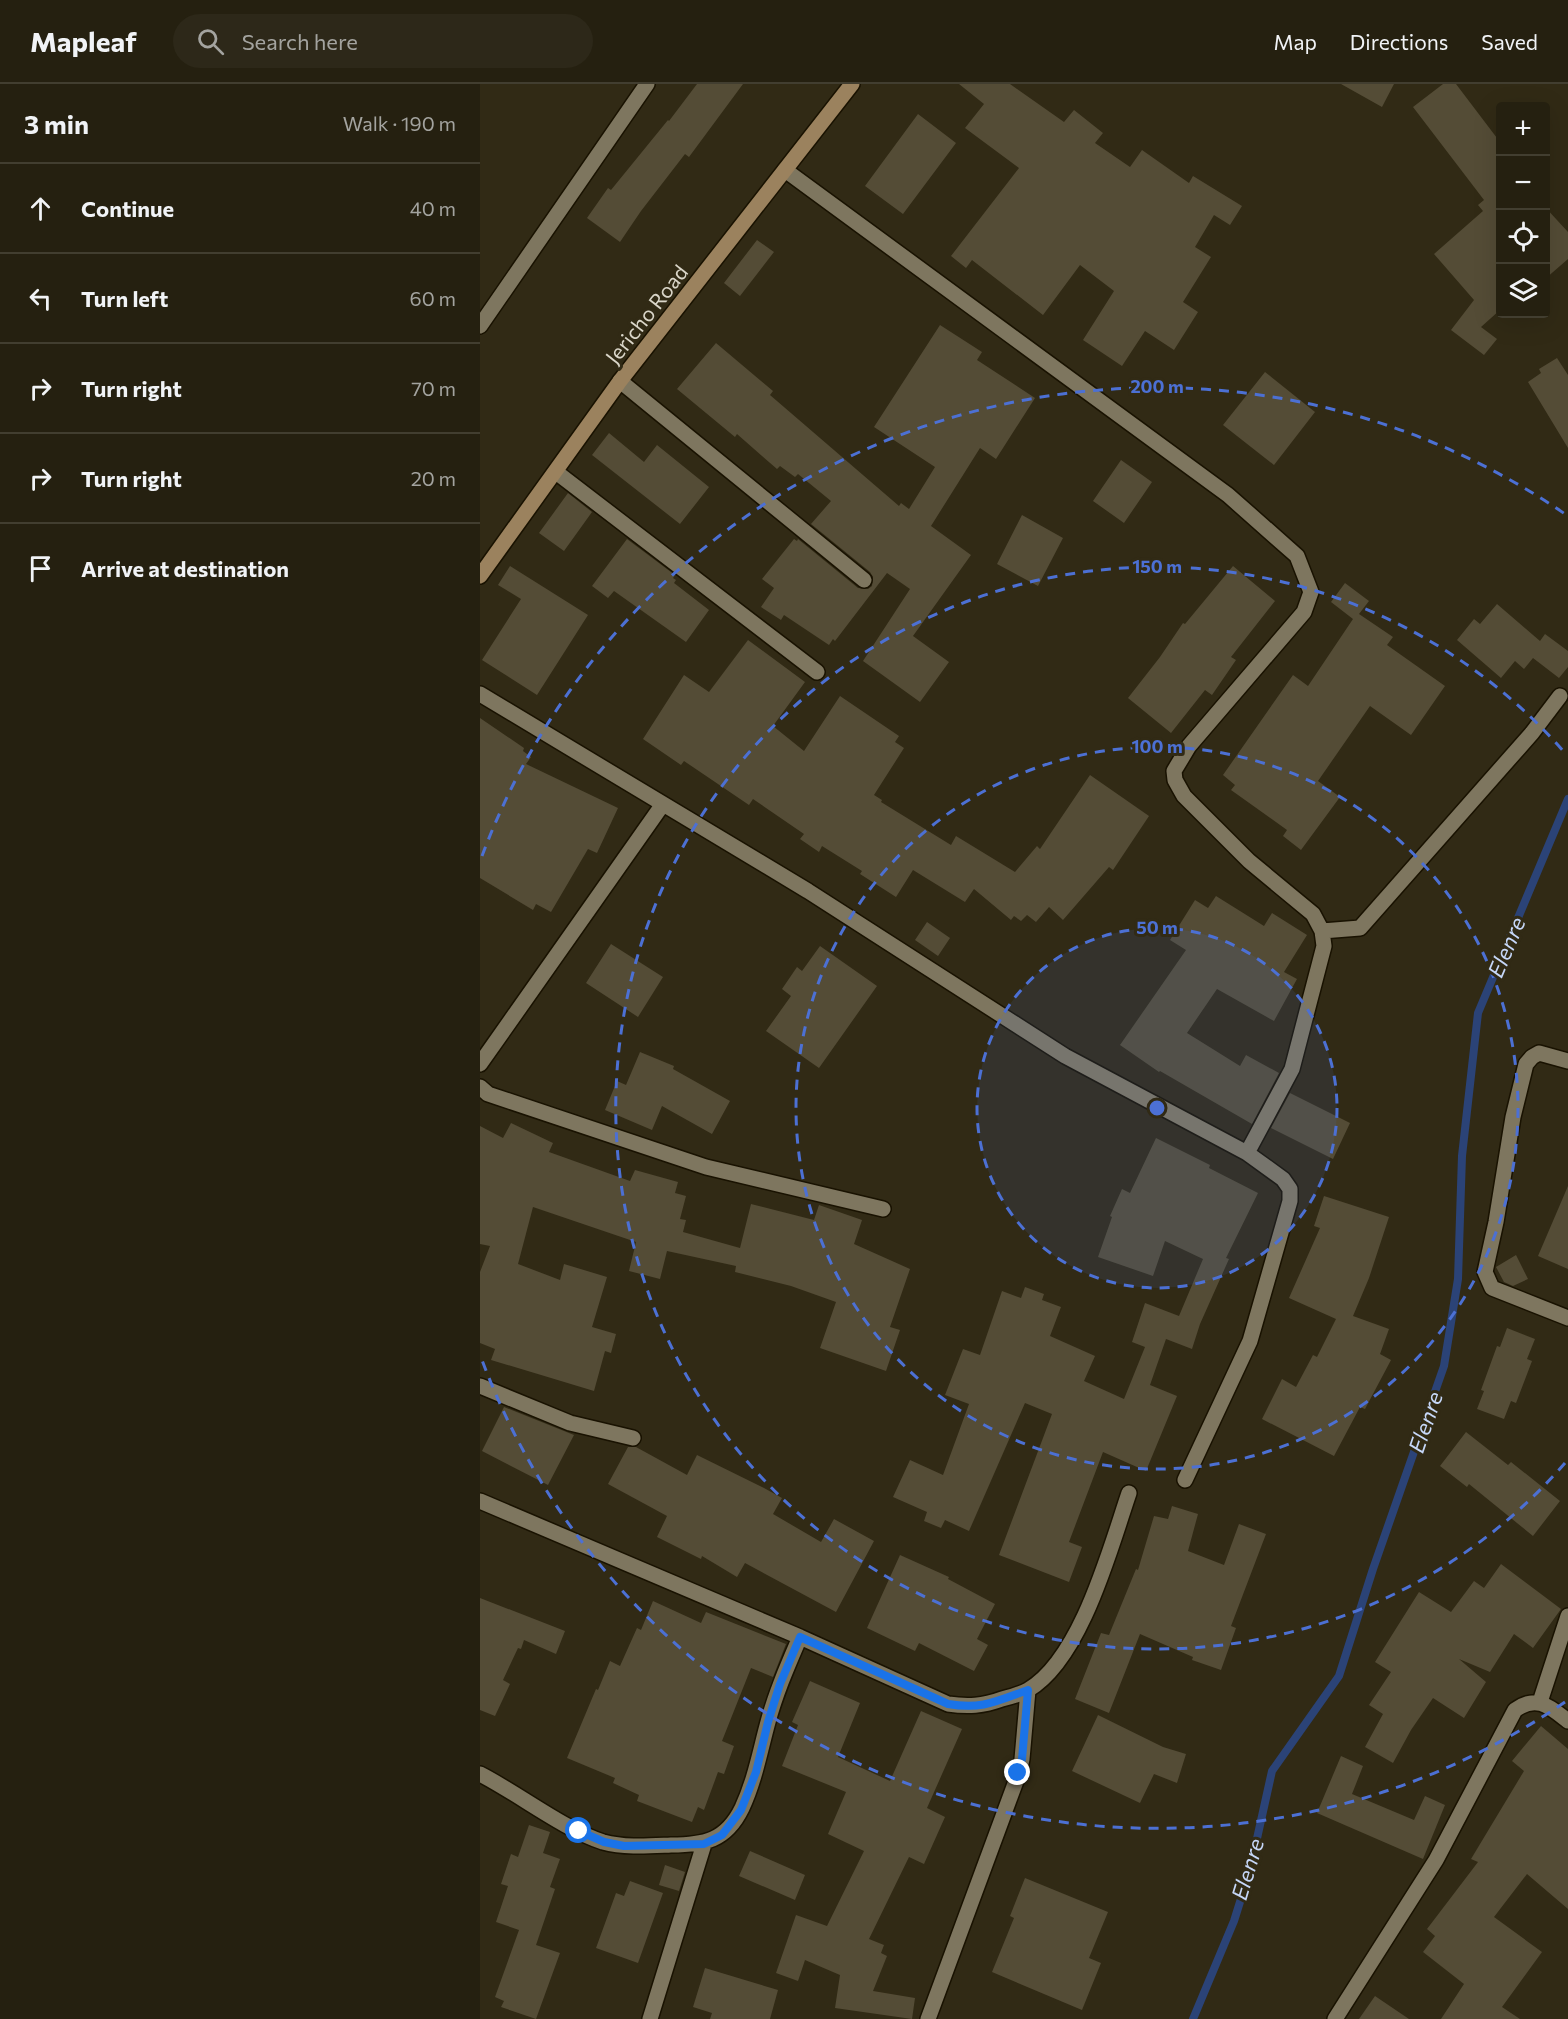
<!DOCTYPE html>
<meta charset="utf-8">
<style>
:root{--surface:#252010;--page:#2d2819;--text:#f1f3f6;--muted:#a3a39f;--line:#423e30}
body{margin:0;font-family:Commissioner,sans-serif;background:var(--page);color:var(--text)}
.controls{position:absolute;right:18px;top:18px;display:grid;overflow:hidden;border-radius:6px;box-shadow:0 6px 24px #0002}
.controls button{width:54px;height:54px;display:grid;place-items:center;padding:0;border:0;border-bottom:2px solid var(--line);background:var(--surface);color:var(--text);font:30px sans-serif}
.stop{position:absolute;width:18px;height:18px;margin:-14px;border:4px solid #1a73e8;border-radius:50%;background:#fff}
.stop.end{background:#1a73e8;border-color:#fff;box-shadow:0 2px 6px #0008}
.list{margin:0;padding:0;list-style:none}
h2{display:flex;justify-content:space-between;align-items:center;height:78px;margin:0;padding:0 24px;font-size:26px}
h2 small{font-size:20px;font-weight:400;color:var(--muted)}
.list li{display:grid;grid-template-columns:39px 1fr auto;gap:18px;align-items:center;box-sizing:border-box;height:90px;padding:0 24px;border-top:2px solid var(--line)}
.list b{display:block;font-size:22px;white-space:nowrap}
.list em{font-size:20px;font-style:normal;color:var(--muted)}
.icon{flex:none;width:33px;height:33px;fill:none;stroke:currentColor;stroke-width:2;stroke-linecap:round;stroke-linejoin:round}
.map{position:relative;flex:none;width:1088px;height:1935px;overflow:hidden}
header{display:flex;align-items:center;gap:36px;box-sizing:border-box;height:84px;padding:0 30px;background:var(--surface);border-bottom:2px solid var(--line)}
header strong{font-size:28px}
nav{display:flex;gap:33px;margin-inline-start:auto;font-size:21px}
.search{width:420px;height:54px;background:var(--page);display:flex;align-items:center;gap:15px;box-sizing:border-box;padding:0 21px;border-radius:33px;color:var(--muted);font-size:22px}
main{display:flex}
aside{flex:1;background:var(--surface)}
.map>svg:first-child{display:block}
</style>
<header>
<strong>Mapleaf</strong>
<div class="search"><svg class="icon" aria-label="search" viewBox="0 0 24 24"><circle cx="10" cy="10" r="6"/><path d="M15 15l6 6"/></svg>Search here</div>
<nav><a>Map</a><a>Directions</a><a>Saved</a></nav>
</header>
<main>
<aside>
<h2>3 min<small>Walk · 190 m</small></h2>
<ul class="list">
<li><svg class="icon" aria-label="ahead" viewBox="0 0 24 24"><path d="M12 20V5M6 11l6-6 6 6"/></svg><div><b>Continue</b></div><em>40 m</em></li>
<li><svg class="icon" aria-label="left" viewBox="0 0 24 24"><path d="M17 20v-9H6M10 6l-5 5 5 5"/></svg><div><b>Turn left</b></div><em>60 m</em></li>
<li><svg class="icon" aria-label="right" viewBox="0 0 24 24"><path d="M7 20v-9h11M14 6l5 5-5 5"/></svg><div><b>Turn right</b></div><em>70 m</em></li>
<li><svg class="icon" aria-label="right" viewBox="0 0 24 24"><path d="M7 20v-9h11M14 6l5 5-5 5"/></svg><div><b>Turn right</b></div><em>20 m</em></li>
<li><svg class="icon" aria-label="arrive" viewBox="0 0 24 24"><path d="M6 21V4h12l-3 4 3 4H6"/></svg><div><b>Arrive at destination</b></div></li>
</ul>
</aside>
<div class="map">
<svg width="1088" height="1935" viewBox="0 0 1088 1935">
<rect width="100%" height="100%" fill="#312a15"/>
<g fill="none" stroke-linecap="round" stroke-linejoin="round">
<path stroke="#2b4377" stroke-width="8" d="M 713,1935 L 754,1837 L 770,1786 L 792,1687 L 859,1592 L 893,1485 L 964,1282 L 978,1195 L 982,1072 L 998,929 L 1088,715"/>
</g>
<path fill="#544c36" d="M 217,0 L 263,0 L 209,73 L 205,70 L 161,127 L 140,158 L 107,134 L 128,104 L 131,106 L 188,36 L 189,37 Z
M 479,0 L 530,0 L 584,38 L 594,26 L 623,49 L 615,59 L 650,83 L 662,66 L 709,99 L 713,92 L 762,122 L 750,141 L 734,131 L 715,163 L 731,173 L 703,218 L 718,228 L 694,266 L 665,247 L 642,282 L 603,256 L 634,207 L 600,181 L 563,231 L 492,176 L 486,184 L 471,172 L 539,84 L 485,44 L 504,20 Z
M 861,0 L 914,0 L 902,23 Z
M 963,0 L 976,0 L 1020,58 L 1020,226 L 1001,243 L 1017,255 L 1004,271 L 971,246 L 994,216 L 954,170 L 1003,127 L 998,121 L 1004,116 L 933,23 Z
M 438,30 L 476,59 L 423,130 L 385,102 Z
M 1065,123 L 1088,148 L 1088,175 L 1065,195 Z
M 277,156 L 294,168 L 260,212 L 244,199 Z
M 460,241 L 502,268 L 497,276 L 555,314 L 516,375 L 500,364 L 451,442 L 491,471 L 433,552 L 469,578 L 440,618 L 383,577 L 430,505 L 407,489 L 355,557 L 353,555 L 349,561 L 304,531 L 301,536 L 281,523 L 294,504 L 282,495 L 314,455 L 317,457 L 318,455 L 378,504 L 388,505 L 392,502 L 393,493 L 390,488 L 331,440 L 351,417 L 318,390 L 315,393 L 300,382 L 297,385 L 257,350 L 255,353 L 197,305 L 236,259 L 293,307 L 290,311 L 419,422 L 421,419 L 429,425 L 455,383 L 394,343 Z
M 1077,274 L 1088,291 L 1088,364 L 1048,298 L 1061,289 L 1059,285 Z
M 785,288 L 835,328 L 794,381 L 743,341 Z
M 129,349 L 164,378 L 177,361 L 229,403 L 200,440 L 112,371 Z
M 641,376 L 672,398 L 644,439 L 613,417 Z
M 88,409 L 112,428 L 84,467 L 59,449 Z
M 542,431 L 583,454 L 558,502 L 517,480 Z
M 147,455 L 195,491 L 193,494 L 196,496 L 194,499 L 229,526 L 206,558 L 134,507 L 128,514 L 112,502 Z
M 30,482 L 108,531 L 57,611 L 2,576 L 41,515 L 18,501 Z
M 753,482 L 795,517 L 751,573 L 756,576 L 732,611 L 725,606 L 691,649 L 648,614 L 680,573 L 703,539 L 705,540 Z
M 865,499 L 889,517 L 879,530 L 913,553 L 907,561 L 965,602 L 931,651 L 890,622 L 838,697 L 860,713 L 821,766 L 803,752 L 807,746 L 751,706 L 755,701 L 743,691 L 813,591 L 828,602 L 873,535 L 851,518 Z
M 1017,520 L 1060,557 L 1065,550 L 1088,567 L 1088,583 L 1079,594 L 1053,574 L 1044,585 L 1035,577 L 1021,594 L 977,556 L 994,535 L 1000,540 Z
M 268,556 L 325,598 L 293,642 L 324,667 L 360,612 L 419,652 L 415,658 L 424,664 L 394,711 L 402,716 L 401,718 L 471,761 L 476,752 L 535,788 L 557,762 L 560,765 L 610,691 L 669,732 L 633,786 L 629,783 L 583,836 L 569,823 L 556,838 L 547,831 L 541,837 L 534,832 L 531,836 L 494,805 L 485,818 L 433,786 L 416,813 L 380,790 L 382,787 L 342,762 L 339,768 L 320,755 L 324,750 L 273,715 L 269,721 L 204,677 L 201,681 L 163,655 L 204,591 L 229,608 Z
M 0,634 L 44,664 L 43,667 L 51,673 L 46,680 L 138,724 L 117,769 L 108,765 L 71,828 L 56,820 L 53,826 L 0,794 Z
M 736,812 L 784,842 L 792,829 L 827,851 L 804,888 L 817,895 L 794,937 L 737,905 L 707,949 L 760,982 L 766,971 L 799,989 L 772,1040 L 680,987 L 679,988 L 640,961 L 706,866 L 690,856 L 715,816 L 728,824 Z
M 447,838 L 470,854 L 458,872 L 435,856 Z
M 131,860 L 183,893 L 158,933 L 106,899 Z
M 340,862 L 397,902 L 339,984 L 286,947 L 311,912 L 302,905 L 317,883 L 322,887 Z
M 160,968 L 194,982 L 193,985 L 250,1017 L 232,1050 L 182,1022 L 172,1046 L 125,1026 L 137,997 L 146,1001 Z
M 810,1009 L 870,1039 L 853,1075 L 791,1044 Z
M 31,1039 L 73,1059 L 69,1068 L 150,1097 L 155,1086 L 198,1098 L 195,1109 L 206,1112 L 200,1135 L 206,1136 L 203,1148 L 260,1164 L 271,1120 L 334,1136 L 339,1121 L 382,1136 L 374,1160 L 430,1185 L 410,1243 L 420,1246 L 406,1287 L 340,1264 L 356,1218 L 311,1202 L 255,1188 L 256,1182 L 187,1167 L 180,1195 L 149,1187 L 156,1158 L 53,1123 L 38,1180 L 80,1196 L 84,1180 L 127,1193 L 112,1243 L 136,1250 L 131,1269 L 125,1267 L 114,1307 L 11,1276 L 15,1265 L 0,1259 L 0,1188 L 10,1162 L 0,1160 L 0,1042 L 23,1054 Z
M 676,1054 L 730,1081 L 729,1084 L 778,1109 L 746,1174 L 749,1175 L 720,1240 L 712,1265 L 686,1255 L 670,1301 L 697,1312 L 666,1387 L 623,1368 L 589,1458 L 602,1463 L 589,1498 L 519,1471 L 572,1330 L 545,1319 L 489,1447 L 465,1436 L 461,1444 L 444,1437 L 447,1428 L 413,1413 L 430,1376 L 463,1391 L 489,1320 L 465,1311 L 483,1265 L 500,1271 L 522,1207 L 541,1214 L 545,1203 L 564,1210 L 562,1216 L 581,1223 L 570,1252 L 615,1272 L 604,1297 L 644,1315 L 665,1263 L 652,1258 L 665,1219 L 699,1232 L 723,1175 L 685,1157 L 673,1192 L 618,1173 L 632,1133 L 630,1132 L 642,1105 L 650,1109 Z
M 1088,1102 L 1088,1185 L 1058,1172 Z
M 844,1112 L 909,1133 L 889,1194 L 873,1232 L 909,1245 L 900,1270 L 911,1276 L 885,1325 L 880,1323 L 854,1372 L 782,1335 L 802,1295 L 816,1303 L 833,1271 L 837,1273 L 856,1235 L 809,1214 L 840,1144 L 834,1142 Z
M 1036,1171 L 1048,1195 L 1033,1202 L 1024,1198 L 1016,1183 Z
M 1027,1244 L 1055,1255 L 1047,1275 L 1052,1277 L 1036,1319 L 1031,1317 L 1024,1335 L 997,1325 L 1004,1307 L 1001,1306 L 1017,1262 L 1020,1263 Z
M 24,1323 L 94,1351 L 68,1401 L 2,1367 Z
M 986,1348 L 1028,1381 L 1031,1378 L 1080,1417 L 1053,1452 L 989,1400 L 987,1403 L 960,1382 Z
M 148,1363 L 156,1363 L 207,1391 L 217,1371 L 284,1404 L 302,1414 L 293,1430 L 341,1458 L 354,1435 L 394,1457 L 356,1528 L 265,1479 L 257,1493 L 222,1472 L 221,1475 L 177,1453 L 187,1432 L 128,1400 Z
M 692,1422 L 718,1430 L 708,1467 L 744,1481 L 759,1440 L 786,1450 L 751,1542 L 756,1544 L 741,1586 L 712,1576 L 713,1573 L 660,1550 L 629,1629 L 595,1615 L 621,1549 L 629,1551 L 656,1485 L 658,1486 L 674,1432 L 688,1435 Z
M 420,1471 L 469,1493 L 468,1495 L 515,1520 L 497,1555 L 508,1561 L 494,1587 L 439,1559 L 435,1567 L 387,1544 Z
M 1021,1480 L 1081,1525 L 1053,1564 L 1034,1550 L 1010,1588 L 979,1575 L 1006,1598 L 984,1634 L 953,1614 L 931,1646 L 913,1679 L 885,1663 L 903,1630 L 889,1621 L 911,1588 L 895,1578 L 939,1508 L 971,1528 L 994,1497 L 1004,1504 Z
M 0,1514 L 85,1547 L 76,1570 L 44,1556 L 41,1565 L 38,1564 L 23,1596 L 30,1600 L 15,1632 L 0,1626 Z
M 173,1517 L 221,1539 L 226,1528 L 306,1560 L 293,1593 L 271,1584 L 242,1657 L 254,1662 L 244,1690 L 238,1688 L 224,1726 L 218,1723 L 212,1738 L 157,1717 L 159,1711 L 133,1699 L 135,1694 L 87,1674 L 116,1605 L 118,1606 L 130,1577 L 140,1582 L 157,1544 L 161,1546 Z
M 330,1597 L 380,1619 L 358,1673 L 410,1697 L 441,1627 L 482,1645 L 447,1724 L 465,1733 L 444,1780 L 429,1773 L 389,1855 L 404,1861 L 401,1869 L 407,1872 L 393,1907 L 435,1914 L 432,1935 L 355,1924 L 360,1891 L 325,1876 L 318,1897 L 296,1889 L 316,1831 L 347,1842 L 384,1767 L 348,1750 L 366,1708 L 302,1682 L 318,1641 L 312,1638 Z
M 618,1631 L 683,1663 L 706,1670 L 697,1699 L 674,1690 L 660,1719 L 592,1687 Z
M 1061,1642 L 1088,1665 L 1088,1825 L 1047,1790 L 1014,1833 L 1062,1868 L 1022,1923 L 1040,1935 L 961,1935 L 984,1900 L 943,1868 L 955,1852 L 947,1845 L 998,1778 L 991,1775 L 1044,1687 L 1032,1677 Z
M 861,1672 L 883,1682 L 872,1710 L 934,1736 L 945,1712 L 965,1721 L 943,1775 L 837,1729 Z
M 49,1741 L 70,1748 L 63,1769 L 80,1775 L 70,1803 L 75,1805 L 56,1861 L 80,1869 L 56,1935 L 21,1923 L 24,1917 L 15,1913 L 39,1846 L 16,1838 L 28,1802 L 21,1800 L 31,1770 L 38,1773 Z
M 270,1767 L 325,1791 L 315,1816 L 259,1792 Z
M 185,1781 L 205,1788 L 199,1807 L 179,1801 Z
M 545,1794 L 628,1828 L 609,1874 L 621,1879 L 602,1926 L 512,1888 L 534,1834 L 530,1832 Z
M 150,1797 L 183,1809 L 158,1879 L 116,1864 L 136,1809 L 144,1812 Z
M 225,1884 L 298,1906 L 290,1935 L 230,1935 L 232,1929 L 213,1923 Z
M 895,1912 L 929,1935 L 879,1935 Z"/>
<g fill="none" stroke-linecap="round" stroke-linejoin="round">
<defs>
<path id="street" d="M 305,86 L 748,411 L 817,472 L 831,508 L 824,528 L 709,662 L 694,687 L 695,696 L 704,712 L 769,777 L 833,830 L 842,847 L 844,862 L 812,985 L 767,1069
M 0,242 L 167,0
M 140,297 L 384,496
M 76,388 L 337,588
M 0,610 L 328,807 L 585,972 L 767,1069 L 803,1095 L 810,1105 L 810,1117 L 770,1257 L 705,1396
M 842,847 L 880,844 L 1052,649 L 1080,612
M 1088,977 L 1059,969 L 1052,973 L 1046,980 L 1033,1033 L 1016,1138 L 1005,1188 L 1012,1204 L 1088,1234
M 0,980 L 183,720
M 0,1003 L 8,1010 L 226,1083 L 403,1125
M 0,1302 L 90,1339 L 153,1354
M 0,1417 L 320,1553 L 468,1620 C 488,1623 503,1622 522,1615 C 530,1613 541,1610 548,1606 C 601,1575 630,1465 649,1409
M 1060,1618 L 1088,1532
M 0,1690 C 39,1710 83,1745 123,1758 C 145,1764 169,1762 191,1761 C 224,1761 246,1757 262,1724 C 275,1696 280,1667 288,1638 C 296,1608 308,1581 320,1553
M 170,1935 L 224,1760
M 448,1935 L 539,1689 L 542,1675 L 548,1606
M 855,1935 L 956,1776 L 1035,1626 C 1057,1610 1070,1623 1088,1637"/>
<path id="secondary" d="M 0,492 L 140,297 L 372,0"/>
</defs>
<use href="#street" stroke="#191201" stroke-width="18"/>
<use href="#secondary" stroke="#191201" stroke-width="18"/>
<use href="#street" stroke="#7e765f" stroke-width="15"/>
<use href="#secondary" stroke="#9b825e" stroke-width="15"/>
</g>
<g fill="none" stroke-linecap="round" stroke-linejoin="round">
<path stroke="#1a73e8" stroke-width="8" d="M 99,1747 L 124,1758 L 144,1762 L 224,1760 L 242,1751 L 261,1726 L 276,1688 L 288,1638 L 300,1600 L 320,1553 L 468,1620 C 502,1626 517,1617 548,1606 L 542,1675 L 538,1689"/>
</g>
<circle cx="677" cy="1024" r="180" fill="#4c70d4" fill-opacity=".12"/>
<g fill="none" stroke="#4c70d4" stroke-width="3" stroke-dasharray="10 8">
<circle cx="677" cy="1024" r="180"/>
<circle cx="677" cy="1024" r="361"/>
<path d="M1085 1379A541 541 0 1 1 1085 669"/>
<path d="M1085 1618A721 721 0 0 1 2 1276M2 772A721 721 0 0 1 1085 430"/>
</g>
<g text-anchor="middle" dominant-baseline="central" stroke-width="6" stroke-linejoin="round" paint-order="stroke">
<g font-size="21" fill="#dad6c9" stroke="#312a15">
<text transform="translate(166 230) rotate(-52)">Jericho Road</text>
</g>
<g font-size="22" font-style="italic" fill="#c6d7f8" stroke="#312a15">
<text transform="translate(1026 863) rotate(-67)">Elenre</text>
<text transform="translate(945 1338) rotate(-71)">Elenre</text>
<text transform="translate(767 1785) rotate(-73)">Elenre</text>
</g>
</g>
<circle cx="677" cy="1024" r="9" fill="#4c70d4" stroke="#312a15" stroke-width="3"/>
<g font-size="18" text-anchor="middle" font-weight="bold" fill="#4c70d4" stroke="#312a15" stroke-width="6" stroke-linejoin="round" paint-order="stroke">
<text x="677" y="309">200 m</text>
<text x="677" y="489">150 m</text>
<text x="677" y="669">100 m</text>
<text x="677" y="850">50 m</text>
</g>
</svg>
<div class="controls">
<button>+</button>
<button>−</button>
<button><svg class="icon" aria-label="locate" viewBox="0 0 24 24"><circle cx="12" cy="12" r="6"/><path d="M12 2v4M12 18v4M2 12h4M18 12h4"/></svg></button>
<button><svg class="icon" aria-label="layers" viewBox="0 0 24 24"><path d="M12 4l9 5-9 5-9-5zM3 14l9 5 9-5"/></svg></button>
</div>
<div class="stop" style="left:99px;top:1747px"></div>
<div class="stop end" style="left:538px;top:1689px"></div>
</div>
</main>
